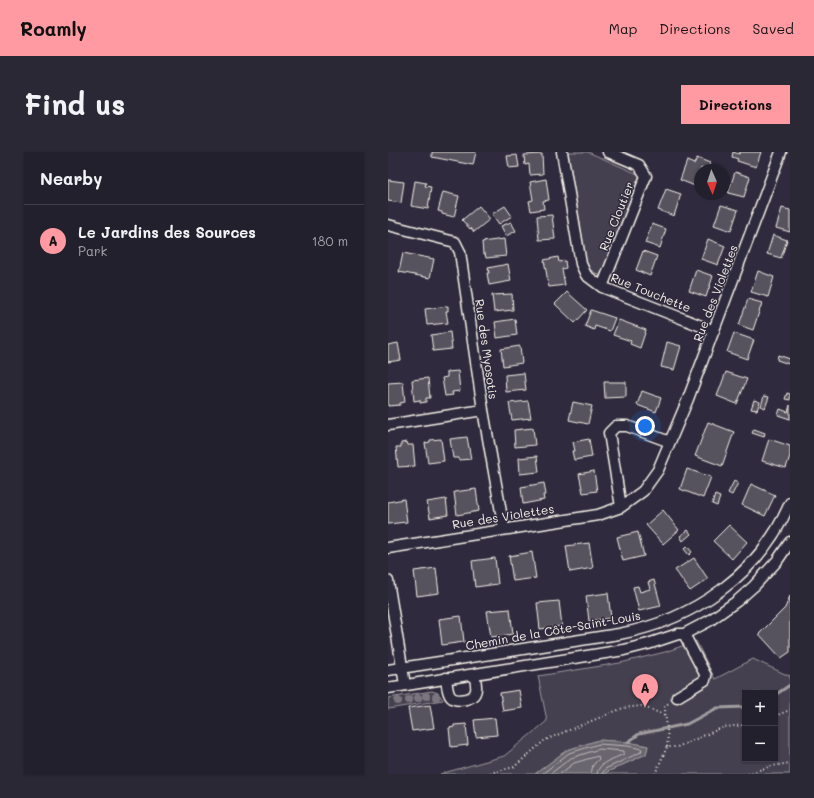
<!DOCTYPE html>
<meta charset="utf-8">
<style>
:root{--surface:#23202e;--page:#2b2836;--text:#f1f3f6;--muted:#a3a3aa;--line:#403e4a;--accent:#ff9aa2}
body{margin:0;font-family:Mali,sans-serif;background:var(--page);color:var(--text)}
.controls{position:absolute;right:12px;bottom:12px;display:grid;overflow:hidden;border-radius:0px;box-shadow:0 1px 3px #0004}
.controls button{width:36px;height:36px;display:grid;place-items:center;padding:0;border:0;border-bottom:1px solid var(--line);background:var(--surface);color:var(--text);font:20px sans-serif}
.compass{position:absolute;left:306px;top:12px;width:36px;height:36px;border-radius:50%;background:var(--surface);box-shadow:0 1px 3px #0004;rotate:177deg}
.you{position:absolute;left:257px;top:274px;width:14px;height:14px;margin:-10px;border:3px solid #fff;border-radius:50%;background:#1a73e8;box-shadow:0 0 0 6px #1a73e833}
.badge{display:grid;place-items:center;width:26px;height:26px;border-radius:50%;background:var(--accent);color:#111;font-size:13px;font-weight:700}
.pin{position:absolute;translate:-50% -33px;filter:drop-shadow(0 1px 2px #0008)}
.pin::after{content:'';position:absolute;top:21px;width:14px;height:12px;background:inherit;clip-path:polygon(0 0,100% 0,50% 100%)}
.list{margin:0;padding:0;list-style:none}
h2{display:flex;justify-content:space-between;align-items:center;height:52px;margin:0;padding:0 16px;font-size:17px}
h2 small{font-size:13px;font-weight:400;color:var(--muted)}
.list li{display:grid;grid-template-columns:26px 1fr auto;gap:12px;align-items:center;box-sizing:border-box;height:72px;padding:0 16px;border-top:1px solid var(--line)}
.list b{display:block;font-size:15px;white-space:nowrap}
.list p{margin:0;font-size:13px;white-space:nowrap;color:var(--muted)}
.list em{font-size:13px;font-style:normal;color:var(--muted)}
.map{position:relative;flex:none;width:402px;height:622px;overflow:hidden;border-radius:0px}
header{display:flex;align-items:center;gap:24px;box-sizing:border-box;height:56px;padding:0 20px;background:var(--accent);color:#111}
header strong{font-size:19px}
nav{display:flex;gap:22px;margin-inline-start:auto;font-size:14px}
.intro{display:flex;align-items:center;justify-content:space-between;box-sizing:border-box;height:96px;padding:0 24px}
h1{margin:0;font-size:28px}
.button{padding:10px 18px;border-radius:0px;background:var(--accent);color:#111;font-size:14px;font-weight:700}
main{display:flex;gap:24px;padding:0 24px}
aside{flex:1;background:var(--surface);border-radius:0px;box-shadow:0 1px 3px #0004}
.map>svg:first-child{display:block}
</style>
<header>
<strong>Roamly</strong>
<nav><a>Map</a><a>Directions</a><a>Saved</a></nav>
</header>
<div class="intro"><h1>Find us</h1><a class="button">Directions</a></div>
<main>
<aside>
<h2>Nearby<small></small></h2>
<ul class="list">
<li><span class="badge">A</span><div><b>Le Jardins des Sources</b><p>Park</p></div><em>180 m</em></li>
</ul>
</aside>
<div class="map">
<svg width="402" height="622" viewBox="0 0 402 622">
<rect width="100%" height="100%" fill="#2f2a3d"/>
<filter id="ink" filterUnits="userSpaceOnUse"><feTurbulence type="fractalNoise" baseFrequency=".025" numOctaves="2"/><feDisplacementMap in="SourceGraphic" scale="8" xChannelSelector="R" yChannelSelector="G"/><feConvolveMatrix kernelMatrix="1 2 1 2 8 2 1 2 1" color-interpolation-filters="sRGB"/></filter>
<g filter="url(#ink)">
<path fill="#454050" stroke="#9c989c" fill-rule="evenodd" d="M 180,0 L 200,0 L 252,23 L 213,124 L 199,116 Z
M 308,489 L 327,527 L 365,507 L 401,524 L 402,523 L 402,622 L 215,622 L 258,602 L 260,594 L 240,590 L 211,588 L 179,598 L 147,622 L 52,622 L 116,604 L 159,569 L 150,524 L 232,511 L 277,500 ZM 357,541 L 387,541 L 387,607 L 357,607 Z
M 44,539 L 50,541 L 55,548 L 0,557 L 0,546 Z"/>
<path fill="#6a6670" stroke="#a19ea0" d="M 211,588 L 240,590 L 260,594 L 258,602 L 215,622 L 147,622 L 179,598 Z"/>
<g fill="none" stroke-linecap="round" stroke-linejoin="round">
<path stroke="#bdb9b8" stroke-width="1" d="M 154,622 L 181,601 L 211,592 L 240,594 L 254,597 L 253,600 L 217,617 L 214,622
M 162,622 L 183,606 L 211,597 L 236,599 L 236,602 C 226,607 210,610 209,622
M 172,622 L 186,611 L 210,604 L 211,607 L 205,613 L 203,622"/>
<path stroke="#a19ea0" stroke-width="3" d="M 387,543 L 402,533
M 240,590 L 251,582 L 299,572 L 329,556 L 357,555"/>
</g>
<path fill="#56525f" stroke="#f4f1e8" d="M 44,0 L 88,0 L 85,13 L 44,5 Z
M 345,0 L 351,2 L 352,0 L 373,0 L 368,15 L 349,9 L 350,7 L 344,5 Z
M 154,2 L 155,22 L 142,23 L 141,12 L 137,13 L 136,3 Z
M 129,3 L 131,15 L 121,16 L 119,4 Z
M 309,6 L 322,11 L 320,18 L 313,16 L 307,34 L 292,28 L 299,9 L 306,12 Z
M 347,20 L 362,25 L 356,45 L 340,41 Z
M 158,27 L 161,48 L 155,49 L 156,57 L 143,59 L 141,49 L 145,48 L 142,30 Z
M 0,28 L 16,30 L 13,51 L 0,49 Z
M 27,29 L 38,31 L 37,34 L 43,35 L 40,57 L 23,54 Z
M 278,37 L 293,42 L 286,64 L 270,58 Z
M 55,40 L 71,44 L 66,65 L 54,62 L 54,60 L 50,59 Z
M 333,53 L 350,58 L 343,79 L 326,73 Z
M 91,54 L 102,67 L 86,80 L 83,76 L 82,77 L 74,68 Z
M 117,54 L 124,64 L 111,72 L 104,62 Z
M 394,56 L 402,58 L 402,80 L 388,76 Z
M 164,63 L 167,87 L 151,88 L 149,64 Z
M 123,70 L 128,79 L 118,84 L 113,74 Z
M 264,72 L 278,77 L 272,96 L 257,91 Z
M 385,83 L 399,88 L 393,106 L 379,102 Z
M 116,87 L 118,104 L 98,106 L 97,102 L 95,102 L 94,90 Z
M 320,87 L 337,94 L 330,113 L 313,107 Z
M 255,99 L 269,104 L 262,124 L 248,118 Z
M 15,101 L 46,107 L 42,126 L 11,120 Z
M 170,105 L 171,110 L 177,109 L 178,116 L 174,117 L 177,133 L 161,135 L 156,108 Z
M 120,112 L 123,129 L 101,133 L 99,121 L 101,121 L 100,116 Z
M 308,118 L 325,124 L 318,145 L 301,139 Z
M 370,119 L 386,125 L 380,145 L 363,140 Z
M 179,140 L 199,158 L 187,171 L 167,152 Z
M 124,142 L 125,158 L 106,160 L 104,143 Z
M 360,147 L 374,151 L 365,178 L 351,173 Z
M 60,154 L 60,159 L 58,159 L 60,171 L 39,173 L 37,157 Z
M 203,158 L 227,166 L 222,179 L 207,174 L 206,178 L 197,174 Z
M 127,167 L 129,183 L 109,186 L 107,170 Z
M 231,168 L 258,178 L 252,196 L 242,192 L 243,189 L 225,183 Z
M 62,180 L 64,197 L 45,199 L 43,183 Z
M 346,181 L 366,188 L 359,207 L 339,200 Z
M 279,190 L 293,194 L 286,218 L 273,215 Z
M 10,191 L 13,208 L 0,210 L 0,193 Z
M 132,194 L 134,211 L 115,214 L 113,197 Z
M 390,203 L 402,207 L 401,212 L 389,208 Z
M 70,219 L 72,239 L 64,240 L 65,243 L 57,244 L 54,226 L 59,225 L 59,220 Z
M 338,220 L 359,227 L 349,252 L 329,244 Z
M 136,221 L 138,238 L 118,240 L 117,223 Z
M 40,226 L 42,246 L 38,246 L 38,250 L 32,251 L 32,248 L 26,249 L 24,228 Z
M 15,230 L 17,250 L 12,251 L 12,253 L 0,254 L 0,231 Z
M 216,230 L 238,230 L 238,245 L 217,246 Z
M 254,239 L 273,246 L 268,260 L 249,253 Z
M 399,241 L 402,242 L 402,248 L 397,247 Z
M 376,244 L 381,245 L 377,256 L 373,254 Z
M 366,248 L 372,250 L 369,258 L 363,257 Z
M 140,249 L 143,266 L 124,268 L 121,251 Z
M 185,250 L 204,254 L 200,272 L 181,268 Z
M 402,253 L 402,267 L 390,263 L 392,257 L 400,260 Z
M 320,270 L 346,280 L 334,314 L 307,304 Z
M 145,276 L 147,293 L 127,295 L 126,278 Z
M 366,277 L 377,281 L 376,285 L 364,281 Z
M 79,285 L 83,307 L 71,308 L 71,306 L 65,306 L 62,287 Z
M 53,287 L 56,309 L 40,311 L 37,291 L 42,290 L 42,288 Z
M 201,287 L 204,305 L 186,308 L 184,299 L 187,299 L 185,290 Z
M 381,287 L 402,294 L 402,304 L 398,316 L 374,309 Z
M 19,290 L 20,293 L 25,293 L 27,314 L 10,315 L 8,295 L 13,295 L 13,291 Z
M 149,304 L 151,320 L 132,322 L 131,306 Z
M 299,317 L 323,325 L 315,346 L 292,337 Z
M 206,319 L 209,339 L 195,341 L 191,322 Z
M 346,329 L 350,331 L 344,343 L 340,341 Z
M 156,331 L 158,343 L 155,343 L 156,348 L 135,352 L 133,335 Z
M 363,332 L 387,343 L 377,364 L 354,353 Z
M 88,337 L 91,359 L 69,363 L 66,340 Z
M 327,343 L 332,345 L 329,354 L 324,352 Z
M 16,347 L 19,370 L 0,372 L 0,350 Z
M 58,347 L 60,363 L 42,366 L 39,350 Z
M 275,358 L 291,378 L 275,392 L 258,373 Z
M 341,373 L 359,390 L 344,407 L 325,389 Z
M 300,378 L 303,382 L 295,389 L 292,384 Z
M 250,380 L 256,404 L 235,409 L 229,385 Z
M 201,391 L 205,416 L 182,420 L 178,394 Z
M 299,394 L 304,400 L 301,403 L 296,397 Z
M 144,400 L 148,426 L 125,429 L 121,404 Z
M 107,406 L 110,432 L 87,435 L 84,409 Z
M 306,406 L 320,427 L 302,439 L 287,418 Z
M 48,416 L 51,441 L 29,444 L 26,419 Z
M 266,428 L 273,454 L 251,459 L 245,435 L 250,434 L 252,440 L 262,437 L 260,430 Z
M 220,441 L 223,466 L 201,469 L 198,444 Z
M 402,444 L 402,500 L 393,506 L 371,482 L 397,456 Z
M 171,449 L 174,474 L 152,477 L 149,451 Z
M 122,457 L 125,482 L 103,485 L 99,459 Z
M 73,464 L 76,490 L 54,493 L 51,467 Z
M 131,538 L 134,556 L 115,559 L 112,541 Z
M 42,553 L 46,576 L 24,579 L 20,556 Z
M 107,566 L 109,583 L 88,585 L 86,568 Z
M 78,572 L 80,593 L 63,595 L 61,576 L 66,575 L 66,573 Z"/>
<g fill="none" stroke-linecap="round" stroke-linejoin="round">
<defs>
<path id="minor" d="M 174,0 L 193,112 L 198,123 L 214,135 L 326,179
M 0,73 L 67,90 L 72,100 L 95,258 L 116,377
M 214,135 L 258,24 L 251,13 L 220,0
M 0,273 L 95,258
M 233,355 L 221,281 L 228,274 L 239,274 L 282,290
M 0,396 L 210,363 L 233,355 L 255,339 L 270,318 L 300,247 L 393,0
M 0,429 L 17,533
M 0,518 L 231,482 C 306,468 372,422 402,351
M 58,526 C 59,532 59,541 63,545 C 68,550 84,548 87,541 C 90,536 87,527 86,522
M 0,536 L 236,498 L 260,492 L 290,482 L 296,482 L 321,469 L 349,449 L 366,434 L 389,409 L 402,390
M 289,545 L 317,528 L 318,524 L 296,482"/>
</defs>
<use href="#minor" stroke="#f4f1e8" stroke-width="13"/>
<path stroke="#f4f1e8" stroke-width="2" stroke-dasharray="1 3" stroke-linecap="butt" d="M 387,564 L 402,558
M 279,595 C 281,581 277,568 277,554 L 282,550
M 98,622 L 126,615 L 157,588 L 235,556 L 253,554 L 277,563
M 267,622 L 279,595 L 289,595 L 336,575 L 357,573
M 360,622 L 383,614 L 402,611"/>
<use href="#minor" stroke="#2f2a3d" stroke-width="10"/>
</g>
<g fill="#7a757e">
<circle cx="38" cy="544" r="4"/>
<circle cx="48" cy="545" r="4"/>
<circle cx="30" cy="546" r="4"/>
<circle cx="21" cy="548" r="4"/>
<circle cx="10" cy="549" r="4"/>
</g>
</g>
<g text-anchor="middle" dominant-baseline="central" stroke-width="3" stroke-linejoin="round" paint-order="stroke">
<g font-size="12" fill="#f4f1e8" stroke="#2f2a3d">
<text transform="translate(228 64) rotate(-68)">Rue Cloutier</text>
<text transform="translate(263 140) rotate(22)">Rue Touchette</text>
<text transform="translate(327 141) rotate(-69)">Rue des Violettes</text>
<text transform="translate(99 197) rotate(82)">Rue des Myosotis</text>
<text transform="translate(115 364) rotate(-9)">Rue des Violettes</text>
<text transform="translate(165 478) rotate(-10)">Chemin de la Côte-Saint-Louis</text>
</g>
</g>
</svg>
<div class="controls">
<button>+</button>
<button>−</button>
</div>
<svg class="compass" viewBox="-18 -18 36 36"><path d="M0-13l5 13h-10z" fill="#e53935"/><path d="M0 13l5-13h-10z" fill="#a3a3aa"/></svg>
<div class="you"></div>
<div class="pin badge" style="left:257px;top:555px">A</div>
</div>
</main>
